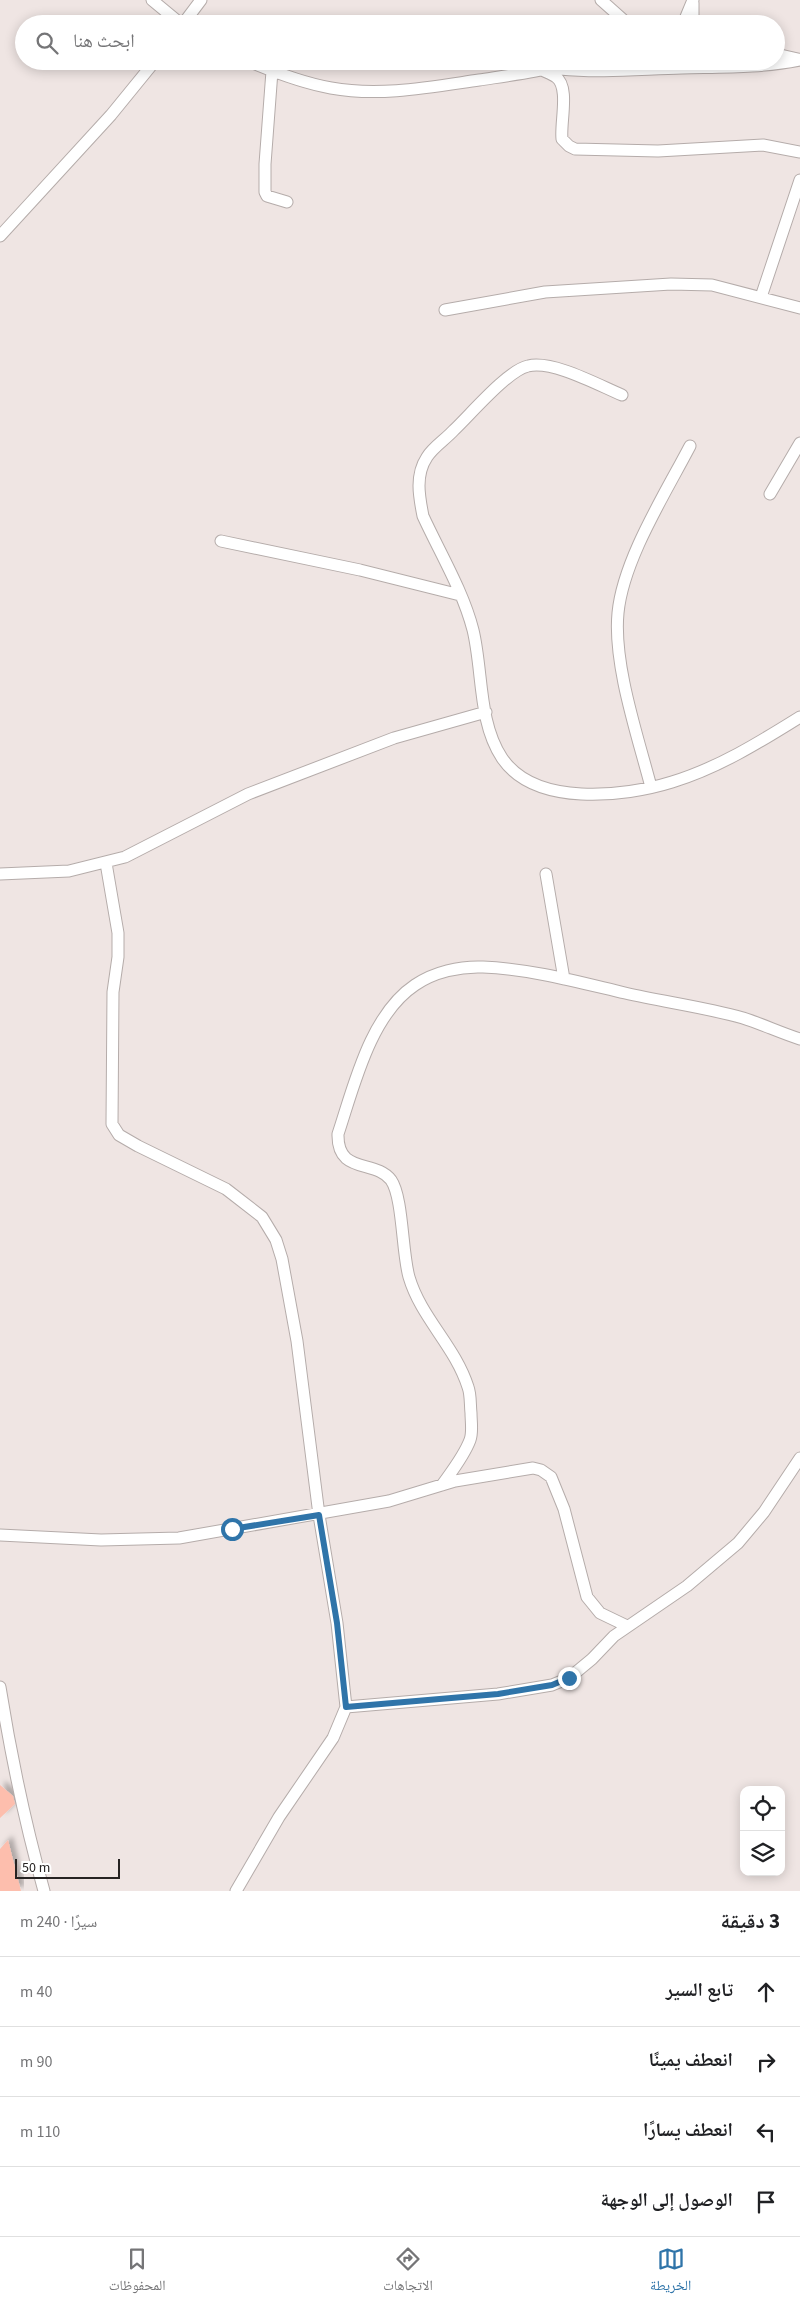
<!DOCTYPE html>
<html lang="ar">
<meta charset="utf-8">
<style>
:root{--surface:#fff;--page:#f2f2f2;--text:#202124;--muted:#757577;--line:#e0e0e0;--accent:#2f74a9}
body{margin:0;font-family:"Source Sans 3","Noto Naskh Arabic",sans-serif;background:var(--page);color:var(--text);direction:rtl}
.controls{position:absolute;right:15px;bottom:15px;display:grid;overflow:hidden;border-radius:10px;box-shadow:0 2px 12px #0003}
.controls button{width:45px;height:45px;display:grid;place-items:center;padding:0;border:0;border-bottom:1px solid var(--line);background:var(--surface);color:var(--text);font:25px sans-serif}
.scale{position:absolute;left:15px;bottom:12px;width:105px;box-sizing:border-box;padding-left:5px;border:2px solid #262322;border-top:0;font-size:14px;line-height:18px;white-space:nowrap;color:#262322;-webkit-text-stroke:4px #fff;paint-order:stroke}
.stop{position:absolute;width:15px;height:15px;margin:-11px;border:4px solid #2f74a9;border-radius:50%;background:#fff}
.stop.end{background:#2f74a9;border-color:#fff;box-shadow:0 1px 5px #0008}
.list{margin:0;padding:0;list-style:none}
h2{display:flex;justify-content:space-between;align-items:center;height:65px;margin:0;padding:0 20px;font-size:21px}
h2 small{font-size:16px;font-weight:400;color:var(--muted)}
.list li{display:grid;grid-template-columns:32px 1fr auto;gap:15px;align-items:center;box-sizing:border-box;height:70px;padding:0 20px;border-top:1px solid var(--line)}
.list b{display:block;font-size:19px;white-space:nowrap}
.list em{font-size:16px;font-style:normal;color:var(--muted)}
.icon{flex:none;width:28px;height:28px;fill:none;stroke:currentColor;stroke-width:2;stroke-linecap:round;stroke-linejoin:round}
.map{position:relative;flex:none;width:800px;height:1891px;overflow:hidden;direction:ltr}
.search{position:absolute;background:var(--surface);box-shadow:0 2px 12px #0003;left:15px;right:15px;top:15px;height:55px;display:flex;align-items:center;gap:12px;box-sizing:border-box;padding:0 18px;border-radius:28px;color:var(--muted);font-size:19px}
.sheet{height:345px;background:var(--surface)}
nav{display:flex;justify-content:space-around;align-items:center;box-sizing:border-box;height:70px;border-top:1px solid var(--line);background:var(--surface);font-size:14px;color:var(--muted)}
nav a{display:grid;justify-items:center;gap:2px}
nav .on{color:var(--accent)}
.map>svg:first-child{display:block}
</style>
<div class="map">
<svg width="800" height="1891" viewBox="0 0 800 1891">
<defs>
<filter id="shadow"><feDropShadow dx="4.5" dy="-4.5" stdDeviation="2.5" flood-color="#0004"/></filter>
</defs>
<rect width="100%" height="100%" fill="#efe5e3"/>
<path fill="#fdbead" filter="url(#shadow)" d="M 0,1785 L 13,1796 L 15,1804 L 0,1818 Z
M 8,1840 L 21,1891 L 0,1891 L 0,1849 Z"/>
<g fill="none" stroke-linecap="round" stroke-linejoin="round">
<defs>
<path id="minor" d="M 152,0 L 181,24
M 601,0 L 628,24
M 693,3 L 693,24
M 183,24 L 201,0
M 683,24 L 693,0
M 776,54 L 798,59
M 248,61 C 274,72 303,83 331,88 C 380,97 431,87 479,80 C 512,75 545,71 577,61
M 560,69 C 601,73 641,69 682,68 C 722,67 761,68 800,60
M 542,70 C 546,72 552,74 556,77 C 570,87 560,123 562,139 L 569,146 L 575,149 L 658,151 L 763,145 L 800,152
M 272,71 L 265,164 L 265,192 L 267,196 L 287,202
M 0,236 L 111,115 L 155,61
M 761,297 L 800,180
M 445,310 L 545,292 L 671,284 L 712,285 L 800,308
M 622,395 C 598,385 553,360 528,366 C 508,370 470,415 454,430 C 446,439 433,447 427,457 C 415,475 419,496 423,516 C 440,553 463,591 473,630 C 483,671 478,722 502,758 C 535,807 624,797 672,782 C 718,768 760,742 800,717
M 770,494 L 800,443
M 221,541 L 360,570 L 460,595
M 651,787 C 638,737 613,664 618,613 C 623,560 665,494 690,446
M 106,863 L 118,933 L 118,957 L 113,992 L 112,1124 L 119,1135 L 138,1146 L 226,1189 L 262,1217 L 276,1240 L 282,1259 L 297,1341 L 319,1515 L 337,1623 L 346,1707 L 333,1738 L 279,1817 L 236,1891
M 0,874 L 69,871 L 125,857 L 248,794 L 394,738 L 486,712
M 546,874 L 564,979
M 442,1485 C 452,1471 464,1456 470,1440 C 473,1432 471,1422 471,1413 C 470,1405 471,1395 468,1387 C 455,1346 421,1318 409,1277 C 402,1253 403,1197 391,1180 C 375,1159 337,1175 338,1134 C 354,1086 370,1015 415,985 C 434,972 460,966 483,967 C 531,969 578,982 625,993 C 664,1002 704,1007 743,1018 C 762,1024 781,1033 800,1039
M 0,1535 L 101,1540 L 179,1538 L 389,1501 L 455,1481 L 533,1468 L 541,1470 L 551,1477 L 564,1509 L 587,1597 L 600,1613 L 627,1626
M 0,1687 C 11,1756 25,1823 44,1891
M 346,1707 L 498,1694 L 552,1685 L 569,1678 L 592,1659 L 614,1636 L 687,1586 L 738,1543 L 764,1512 L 800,1458"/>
</defs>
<use href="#minor" stroke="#b5acaa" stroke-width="13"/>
<use href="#minor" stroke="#fff" stroke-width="11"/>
</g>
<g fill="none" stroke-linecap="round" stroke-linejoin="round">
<path stroke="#2f74a9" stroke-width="6" d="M 232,1529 L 319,1515 L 337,1623 L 346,1707 L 498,1694 L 552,1685 L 569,1678"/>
</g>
</svg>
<div class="controls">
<button><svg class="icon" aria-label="locate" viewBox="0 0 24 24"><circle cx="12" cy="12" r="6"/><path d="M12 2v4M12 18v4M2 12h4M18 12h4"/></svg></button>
<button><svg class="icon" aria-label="layers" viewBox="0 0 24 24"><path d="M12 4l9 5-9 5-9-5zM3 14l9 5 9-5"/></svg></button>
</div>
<div class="scale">50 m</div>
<div class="stop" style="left:232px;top:1529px"></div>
<div class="stop end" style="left:569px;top:1678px"></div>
<div class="search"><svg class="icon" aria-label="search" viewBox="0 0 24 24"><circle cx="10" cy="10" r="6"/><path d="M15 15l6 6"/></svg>ابحث هنا</div>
</div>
<section class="sheet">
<h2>3 دقيقة<small>سيرًا · 240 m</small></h2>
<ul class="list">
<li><svg class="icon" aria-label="ahead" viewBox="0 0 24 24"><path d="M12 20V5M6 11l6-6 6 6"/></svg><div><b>تابع السير</b></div><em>40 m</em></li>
<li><svg class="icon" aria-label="right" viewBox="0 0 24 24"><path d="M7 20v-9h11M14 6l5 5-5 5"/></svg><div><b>انعطف يمينًا</b></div><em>90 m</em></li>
<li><svg class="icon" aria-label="left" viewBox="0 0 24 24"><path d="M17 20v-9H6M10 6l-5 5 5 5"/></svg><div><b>انعطف يسارًا</b></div><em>110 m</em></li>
<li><svg class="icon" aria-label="arrive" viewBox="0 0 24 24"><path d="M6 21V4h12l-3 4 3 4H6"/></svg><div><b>الوصول إلى الوجهة</b></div></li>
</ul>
</section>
<nav>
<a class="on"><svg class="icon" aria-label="map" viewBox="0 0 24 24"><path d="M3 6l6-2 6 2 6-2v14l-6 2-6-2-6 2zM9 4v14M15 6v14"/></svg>الخريطة</a>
<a><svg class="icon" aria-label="directions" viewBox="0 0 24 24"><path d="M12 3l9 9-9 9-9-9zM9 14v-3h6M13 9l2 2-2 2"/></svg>الاتجاهات</a>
<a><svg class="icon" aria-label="saved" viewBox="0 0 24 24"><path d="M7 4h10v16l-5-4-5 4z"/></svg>المحفوظات</a>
</nav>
